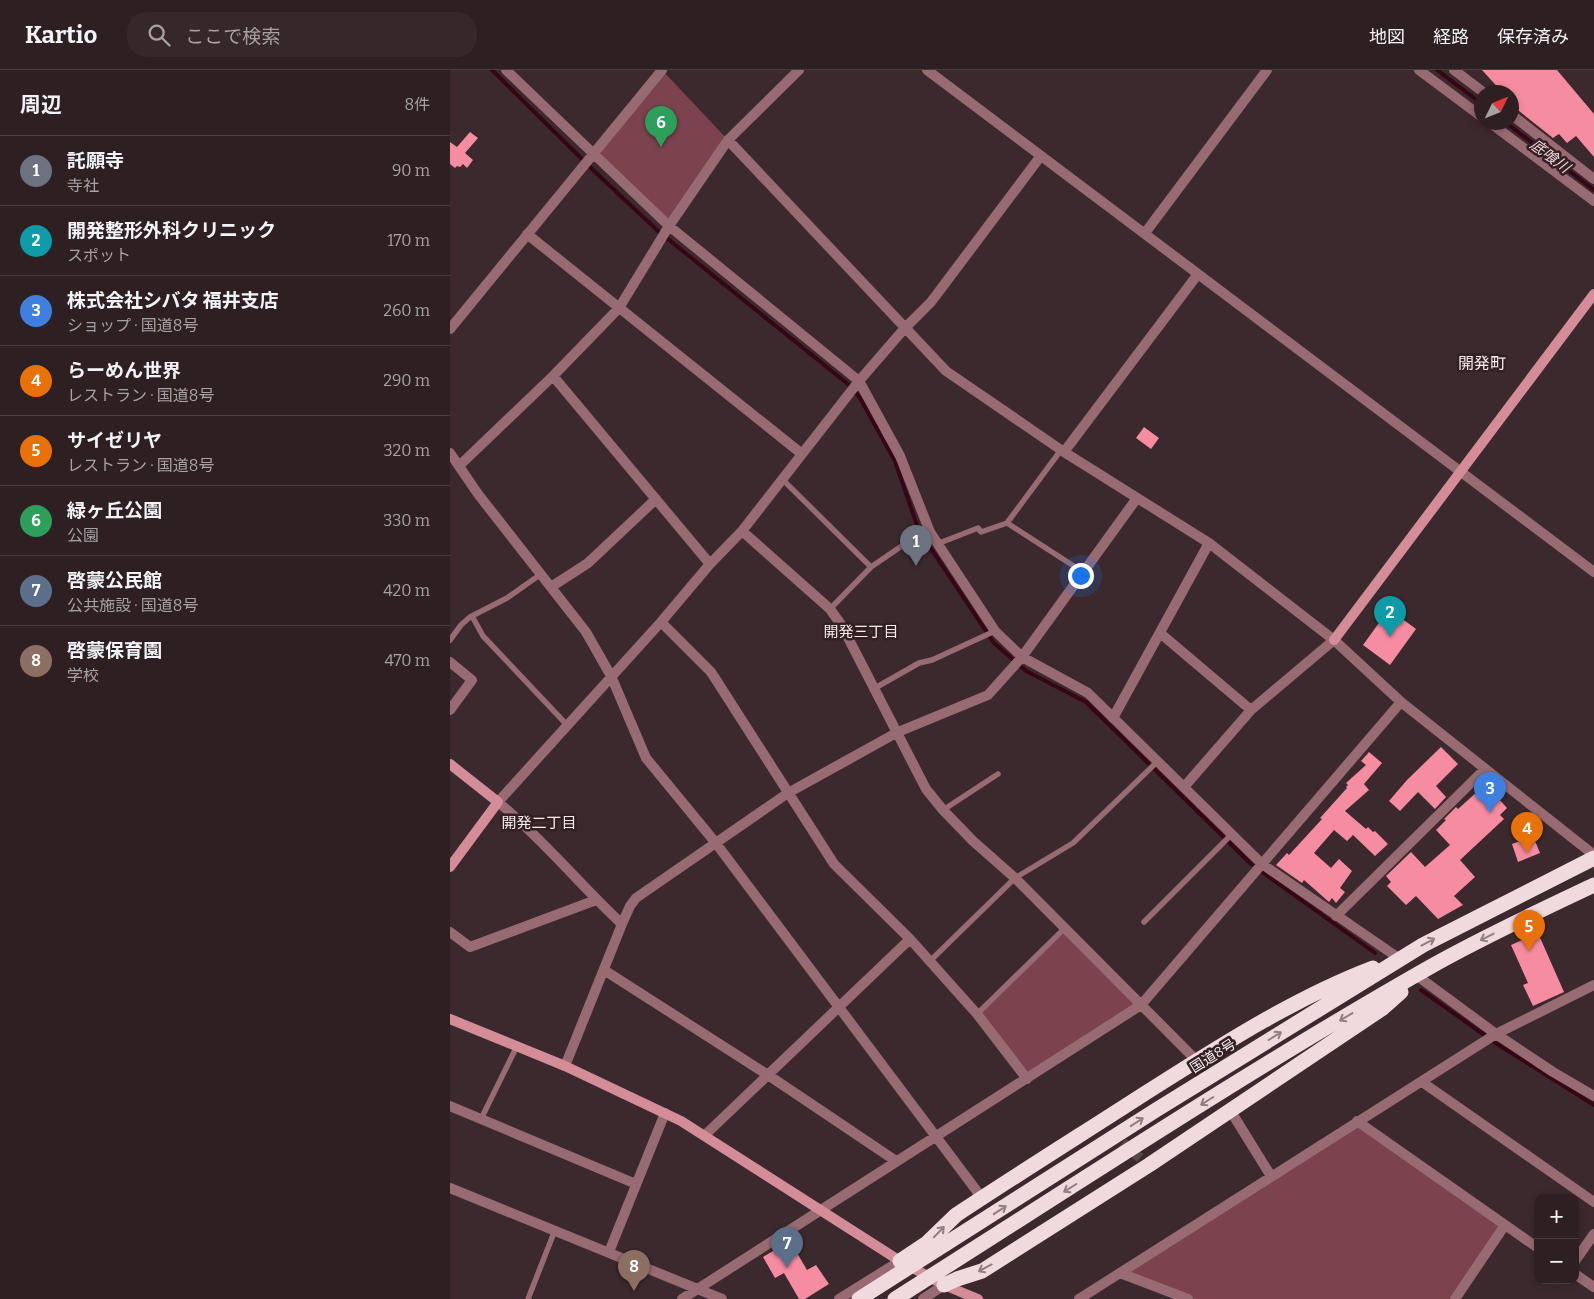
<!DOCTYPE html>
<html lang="ja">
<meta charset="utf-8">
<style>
:root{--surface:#2d1f22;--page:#35272a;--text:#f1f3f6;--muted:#a7a2a5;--line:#483d40;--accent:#ea580c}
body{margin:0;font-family:Bitter,"Noto Sans JP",serif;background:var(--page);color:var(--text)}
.controls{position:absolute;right:15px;bottom:15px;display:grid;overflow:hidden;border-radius:10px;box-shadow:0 2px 8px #0003}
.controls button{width:45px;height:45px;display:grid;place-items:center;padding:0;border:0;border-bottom:1px solid var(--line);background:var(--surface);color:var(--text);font:25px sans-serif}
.compass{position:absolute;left:1024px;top:15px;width:45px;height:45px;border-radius:50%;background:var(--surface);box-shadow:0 2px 8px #0003;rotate:47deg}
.you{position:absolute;left:630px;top:505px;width:18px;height:18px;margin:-12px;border:4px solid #fff;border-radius:50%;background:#1a73e8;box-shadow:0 0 0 8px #1a73e833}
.badge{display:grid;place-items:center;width:32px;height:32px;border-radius:50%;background:var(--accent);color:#fff;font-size:16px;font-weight:700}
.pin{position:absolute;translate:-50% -41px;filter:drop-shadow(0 1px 2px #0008)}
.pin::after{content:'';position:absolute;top:26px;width:18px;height:15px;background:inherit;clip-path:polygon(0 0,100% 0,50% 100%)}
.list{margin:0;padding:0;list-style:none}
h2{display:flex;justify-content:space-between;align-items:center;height:65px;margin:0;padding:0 20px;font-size:21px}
h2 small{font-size:16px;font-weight:400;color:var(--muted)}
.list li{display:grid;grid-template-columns:32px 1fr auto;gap:15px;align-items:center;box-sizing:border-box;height:70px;padding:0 20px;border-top:1px solid var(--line)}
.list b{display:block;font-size:19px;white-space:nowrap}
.list p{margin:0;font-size:16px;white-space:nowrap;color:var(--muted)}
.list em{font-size:16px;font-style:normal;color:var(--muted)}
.icon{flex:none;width:28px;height:28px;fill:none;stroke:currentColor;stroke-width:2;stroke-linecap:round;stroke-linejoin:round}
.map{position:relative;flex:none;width:1144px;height:1229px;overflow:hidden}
header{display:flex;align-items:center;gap:30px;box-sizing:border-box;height:70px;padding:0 25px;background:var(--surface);border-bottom:1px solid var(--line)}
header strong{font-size:24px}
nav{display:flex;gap:28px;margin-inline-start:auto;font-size:18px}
.search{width:350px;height:45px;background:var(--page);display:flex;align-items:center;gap:12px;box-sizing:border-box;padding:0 18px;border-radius:20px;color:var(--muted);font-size:19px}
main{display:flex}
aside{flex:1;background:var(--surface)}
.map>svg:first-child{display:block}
</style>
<header>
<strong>Kartio</strong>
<div class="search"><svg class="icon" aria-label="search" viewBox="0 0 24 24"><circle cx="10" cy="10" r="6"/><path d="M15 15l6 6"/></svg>ここで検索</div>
<nav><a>地図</a><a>経路</a><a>保存済み</a></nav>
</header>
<main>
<aside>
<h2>周辺<small>8件</small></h2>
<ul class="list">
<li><span class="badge" style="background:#6b7280">1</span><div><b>託願寺</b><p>寺社</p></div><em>90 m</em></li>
<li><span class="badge" style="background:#0f9aa8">2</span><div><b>開発整形外科クリニック</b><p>スポット</p></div><em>170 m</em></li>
<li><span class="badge" style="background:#3f7fe0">3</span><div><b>株式会社シバタ 福井支店</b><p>ショップ · 国道8号</p></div><em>260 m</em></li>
<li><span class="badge" style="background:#e8710a">4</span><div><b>らーめん世界</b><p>レストラン · 国道8号</p></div><em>290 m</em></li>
<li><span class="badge" style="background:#e8710a">5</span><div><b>サイゼリヤ</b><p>レストラン · 国道8号</p></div><em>320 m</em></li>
<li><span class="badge" style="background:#2e9e5b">6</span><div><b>緑ヶ丘公園</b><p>公園</p></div><em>330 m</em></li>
<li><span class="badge" style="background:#5c6f8a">7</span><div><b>啓蒙公民館</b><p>公共施設 · 国道8号</p></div><em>420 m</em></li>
<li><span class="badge" style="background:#8d6e63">8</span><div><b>啓蒙保育園</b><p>学校</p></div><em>470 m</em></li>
</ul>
</aside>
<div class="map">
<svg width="1144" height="1229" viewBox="0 0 1144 1229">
<rect width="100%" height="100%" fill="#3c292d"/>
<path fill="#7c434f" d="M 212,0 L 278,70 L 219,156 L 143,83 Z
M 617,860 L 688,932 L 577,1009 L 527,944 Z
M 907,1051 L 1055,1155 L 1005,1229 L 738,1229 L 670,1203 Z"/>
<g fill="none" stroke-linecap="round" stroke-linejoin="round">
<path stroke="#370615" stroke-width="4" d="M 42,0 L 143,100 L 208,161 L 399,315 L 410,328 L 445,391 L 469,461 L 544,573 L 576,601 L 636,632 L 801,794 L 925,883
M 987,0 L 1032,34
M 1055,52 L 1144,120
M 971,920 L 1047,974 L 1144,1035"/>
</g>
<path fill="#f68ca1" d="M 1032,0 L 1107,0 L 1144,44 L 1144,87 L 1126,66 L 1117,73 L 1109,64 L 1103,68 L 1064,37 L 1062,34 L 1062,22 L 1052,22 Z
M 20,62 L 28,68 L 15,83 L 23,90 L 17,98 L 13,94 L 10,97 L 7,96 L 5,98 L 0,94 L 0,72 L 7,77 Z
M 694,357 L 709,368 L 701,379 L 686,368 Z
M 939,539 L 966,559 L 940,595 L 913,575 Z
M 991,677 L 1008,694 L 986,716 L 996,727 L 985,739 L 968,722 L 950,741 L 939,731 L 957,710 Z
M 919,682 L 932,693 L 914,714 L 919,720 L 895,741 L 916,759 L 918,757 L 923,762 L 925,761 L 938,774 L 925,786 L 903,765 L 897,771 L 884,760 L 864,783 L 881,798 L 889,789 L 902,801 L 890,818 L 895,822 L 886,833 L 882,828 L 879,832 L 854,810 L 852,813 L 826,795 L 837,783 L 839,785 L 872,749 L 870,748 L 897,718 L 896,717 L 898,715 L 896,713 L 916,695 L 911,691 Z
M 1028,721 L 1042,736 L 1049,729 L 1057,738 L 1050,745 L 1054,749 L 1010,790 L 1025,807 L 1004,826 L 1013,835 L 988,849 L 966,826 L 956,835 L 937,816 L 941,812 L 936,806 L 961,782 L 975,797 L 1000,775 L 986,760 L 996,750 L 994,749 L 1006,737 L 1008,739 Z
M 1083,766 L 1090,783 L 1068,792 L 1062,774 Z
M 1088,863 L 1114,922 L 1083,936 L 1073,915 L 1078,913 L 1061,875 Z
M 340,1171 L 357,1200 L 366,1195 L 379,1214 L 355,1229 L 349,1229 L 334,1203 L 325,1208 L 313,1187 Z"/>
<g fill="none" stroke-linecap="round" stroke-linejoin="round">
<path stroke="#58464a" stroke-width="10" stroke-dasharray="10 5" stroke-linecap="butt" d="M 661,1063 L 690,1088"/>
<path stroke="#986b73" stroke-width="5.5" d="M 332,409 L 421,497
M 557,453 L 633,502
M 487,474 L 528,458 L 531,462 L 557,453 L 611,380
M 380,539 L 421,497 L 478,458
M 22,546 L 33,566 L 117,655
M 0,570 L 11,555 L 20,547 L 57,528 L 91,504
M 425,618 L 469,593 L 482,590 L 545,561
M 493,740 L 548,704
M 694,852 L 782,764
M 480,891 L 565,808 L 623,773 L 708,691
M 527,944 L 615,858
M 31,1049 L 67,976
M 78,1229 L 105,1160"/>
<path stroke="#986b73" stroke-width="10" d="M 56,0 L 219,156 L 409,311 L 450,386 L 480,462 L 545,561 L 572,587 L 638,623 L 812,794 L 950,889
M 477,0 L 1144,502
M 969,0 L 1032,47
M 1004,0 L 1033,22
M 1062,45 L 1144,109
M 1039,52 L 1144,131
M 278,70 L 496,301 L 614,382 L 759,473 L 884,570 L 951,632 L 1144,785
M 695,163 L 817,0
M 77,164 L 352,384
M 0,259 L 212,0
M 103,306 L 260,494
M 614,382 L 748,204
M 0,383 L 28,424 L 136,562 L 161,606 L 196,688 L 265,772 L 532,1128
M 9,396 L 103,306 L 169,238 L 219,156 L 278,70 L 349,0
M 292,461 L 380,539 L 392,556 L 476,719 L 493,740 L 523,771 L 565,808 L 747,991
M 101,517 L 138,493 L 206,429
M 211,552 L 261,602 L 384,794 L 460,869 L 527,944 L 577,1009
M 710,563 L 801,640
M 0,592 L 22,610 L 0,640
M 663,648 L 759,473
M 734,717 L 801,640 L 884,570
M 886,846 L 1035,699
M 172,854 C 130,815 93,769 48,732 L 211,552 L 260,494 L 292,461 L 409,311 L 454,259 L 481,232 L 590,87
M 0,862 L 20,877 L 146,830
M 154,900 L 318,1005 L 446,1091
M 966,905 L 1046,964 L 1103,1002 L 1144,1026
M 115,996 L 172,854 L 180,836 L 186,828 L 338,723 L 448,662 L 538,625 L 572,587 L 687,428
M 972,1012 L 1144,1132
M 0,1036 L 186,1114
M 780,1040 L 821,1106
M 907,1051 L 1088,1178
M 255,1065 L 460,869
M 0,1118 L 272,1229
M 159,1182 L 215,1043
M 1125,1191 L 1144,1164
M 670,1203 L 738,1229
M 1125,1204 L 1144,1217
M 232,1229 L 691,935 L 951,632
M 389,1229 L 450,1191
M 473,1229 L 494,1215
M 629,1229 L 1046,964 L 1144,915
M 1005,1229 L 1055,1155"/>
<path stroke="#d48c99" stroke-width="10" d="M 884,570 L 1144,224
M 0,694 L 48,732 L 0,797
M 0,949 L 115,996 L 231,1051 L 450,1191 L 494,1215 L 528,1229"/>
<path stroke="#f1dade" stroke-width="15" d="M 450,1191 L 477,1173 L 506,1145 C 568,1104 632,1064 694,1024 C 767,978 842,929 923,898
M 494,1215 L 507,1209 L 532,1201 L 699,1095 L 933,938 L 951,922
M 409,1229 L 706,1040 L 973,875 L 1144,788
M 445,1229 C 622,1117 797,1001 980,897 C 1033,867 1089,841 1144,815"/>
</g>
<defs><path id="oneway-shaft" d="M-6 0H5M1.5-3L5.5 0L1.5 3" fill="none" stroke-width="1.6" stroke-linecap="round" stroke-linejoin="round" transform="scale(1.25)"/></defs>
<g stroke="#927d80">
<use href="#oneway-shaft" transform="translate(1037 867) rotate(153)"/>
<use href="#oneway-shaft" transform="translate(978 872) rotate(-28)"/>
<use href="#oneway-shaft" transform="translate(896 947) rotate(149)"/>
<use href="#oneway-shaft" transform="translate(825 966) rotate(-32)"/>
<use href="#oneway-shaft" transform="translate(757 1031) rotate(148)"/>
<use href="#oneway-shaft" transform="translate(687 1052) rotate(-33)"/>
<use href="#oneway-shaft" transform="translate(620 1118) rotate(148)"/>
<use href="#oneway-shaft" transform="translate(550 1140) rotate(-33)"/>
<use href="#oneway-shaft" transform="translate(489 1162) rotate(-46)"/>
<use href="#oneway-shaft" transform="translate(535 1198) rotate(152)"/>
</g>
<g text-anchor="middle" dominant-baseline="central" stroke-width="5" stroke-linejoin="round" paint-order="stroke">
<g font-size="14" fill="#f8ebed" stroke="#322023">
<text transform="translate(763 986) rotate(-32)">国道8号</text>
</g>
<g font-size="15" font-style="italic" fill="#efd3d7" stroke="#322023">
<text transform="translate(1100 86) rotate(37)">底喰川</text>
</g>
<g font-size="15" fill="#f8ebed" stroke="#322023">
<text x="411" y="562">開発三丁目</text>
<text x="89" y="753">開発二丁目</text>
</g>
<g font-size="16" fill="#f8ebed" stroke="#322023">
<text x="1032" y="293">開発町</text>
</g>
</g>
</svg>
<div class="controls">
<button>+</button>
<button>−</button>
</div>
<svg class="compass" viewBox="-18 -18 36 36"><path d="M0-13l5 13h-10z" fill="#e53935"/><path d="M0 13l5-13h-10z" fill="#a7a2a5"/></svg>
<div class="you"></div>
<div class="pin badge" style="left:466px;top:496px;background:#6b7280">1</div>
<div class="pin badge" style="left:940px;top:567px;background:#0f9aa8">2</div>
<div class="pin badge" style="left:1040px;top:743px;background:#3f7fe0">3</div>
<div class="pin badge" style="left:1077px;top:783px;background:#e8710a">4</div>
<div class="pin badge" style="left:1079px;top:881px;background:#e8710a">5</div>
<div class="pin badge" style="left:211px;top:77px;background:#2e9e5b">6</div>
<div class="pin badge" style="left:337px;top:1198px;background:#5c6f8a">7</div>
<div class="pin badge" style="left:184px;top:1221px;background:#8d6e63">8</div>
</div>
</main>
